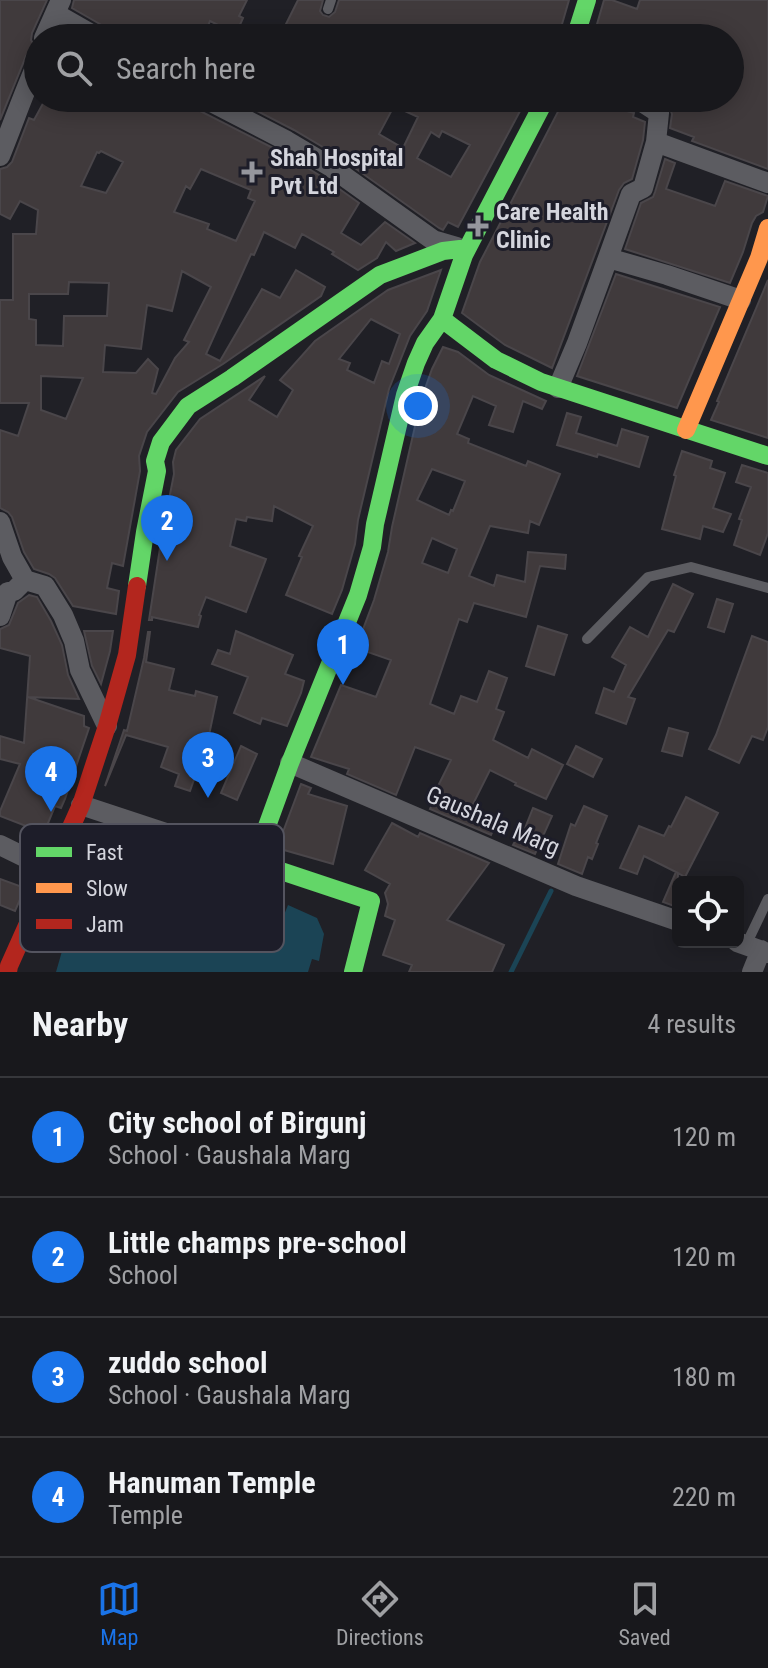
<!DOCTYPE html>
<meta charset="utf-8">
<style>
:root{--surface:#18181c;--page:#252529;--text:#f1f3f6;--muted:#9fa0a3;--line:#36373b;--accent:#1a73e8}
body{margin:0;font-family:"Roboto Condensed",sans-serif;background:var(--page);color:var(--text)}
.controls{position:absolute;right:24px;bottom:24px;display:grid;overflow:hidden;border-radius:12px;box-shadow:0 4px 20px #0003}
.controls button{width:72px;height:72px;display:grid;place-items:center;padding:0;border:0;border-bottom:2px solid var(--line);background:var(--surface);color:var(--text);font:40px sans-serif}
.you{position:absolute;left:418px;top:406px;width:28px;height:28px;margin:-20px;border:6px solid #fff;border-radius:50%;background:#1a73e8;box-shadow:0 0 0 12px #1a73e833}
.badge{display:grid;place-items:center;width:52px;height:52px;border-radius:50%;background:var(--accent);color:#fff;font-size:26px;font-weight:700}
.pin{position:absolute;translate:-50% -66px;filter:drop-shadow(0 2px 4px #0008)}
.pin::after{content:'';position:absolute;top:42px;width:28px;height:24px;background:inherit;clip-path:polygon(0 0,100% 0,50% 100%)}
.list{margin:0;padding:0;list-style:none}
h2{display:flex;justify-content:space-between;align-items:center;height:104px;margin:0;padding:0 32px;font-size:34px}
h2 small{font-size:26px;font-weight:400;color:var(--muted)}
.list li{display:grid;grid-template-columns:52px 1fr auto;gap:24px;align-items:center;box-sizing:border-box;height:120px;padding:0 32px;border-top:2px solid var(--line)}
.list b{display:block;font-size:30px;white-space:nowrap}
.list p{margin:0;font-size:26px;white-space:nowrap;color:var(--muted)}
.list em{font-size:26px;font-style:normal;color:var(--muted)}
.icon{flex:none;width:44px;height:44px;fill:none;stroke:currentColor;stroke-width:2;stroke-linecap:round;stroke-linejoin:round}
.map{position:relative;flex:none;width:768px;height:972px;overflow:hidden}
.search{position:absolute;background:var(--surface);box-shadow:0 4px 20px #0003;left:24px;right:24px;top:24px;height:88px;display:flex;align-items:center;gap:20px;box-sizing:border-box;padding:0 28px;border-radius:44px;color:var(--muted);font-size:30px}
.sheet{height:584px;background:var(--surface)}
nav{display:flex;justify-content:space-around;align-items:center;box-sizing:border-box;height:112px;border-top:2px solid var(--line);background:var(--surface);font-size:22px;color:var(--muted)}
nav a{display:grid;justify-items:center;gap:4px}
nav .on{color:var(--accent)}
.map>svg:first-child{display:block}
</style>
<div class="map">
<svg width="768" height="972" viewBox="0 0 768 972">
<rect width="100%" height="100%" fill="#202026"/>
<path fill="#1b4455" d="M 101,838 L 125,847 L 123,858 L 284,915 L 288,905 L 317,918 L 324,934 L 319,961 L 312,959 L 308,972 L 56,972 L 79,892 L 72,885 L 83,847 Z"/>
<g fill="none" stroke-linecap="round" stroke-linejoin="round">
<path stroke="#1b4455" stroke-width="5" d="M 511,972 L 551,891"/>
</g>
<path fill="#403a3c" stroke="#4a464a" stroke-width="2" fill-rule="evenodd" d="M 0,0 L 47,0 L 32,33 L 31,40 L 36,48 L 31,50 L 26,56 L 0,120 Z
M 74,0 L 247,0 L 239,16 L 243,18 L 236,34 L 210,21 L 203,38 L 111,38 L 110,32 L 105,27 L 72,8 Z
M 298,0 L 323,0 L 320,11 L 323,15 L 329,17 L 335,12 L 339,0 L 569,0 L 558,38 L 415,38 L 405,34 L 403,38 L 345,38 L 316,27 L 311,38 L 279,38 Z
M 604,0 L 612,0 L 637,9 L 640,0 L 768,0 L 768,169 L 692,141 L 694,137 L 670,128 L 672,114 L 668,104 L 671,98 L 730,98 L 730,38 L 593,38 Z
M 46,98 L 191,98 L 193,104 L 198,110 L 281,152 L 324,178 L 359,203 L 341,233 L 361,245 L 385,222 L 415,243 L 396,251 L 386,242 L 377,258 L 358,270 L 332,254 L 334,252 L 302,234 L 295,248 L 264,232 L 254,255 L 251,254 L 206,354 L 220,361 L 262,289 L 280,298 L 296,270 L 325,287 L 321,296 L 223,364 L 178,392 L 147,432 L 139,456 L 140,471 L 123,566 L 112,563 L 107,588 L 119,591 L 116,614 L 73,606 L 55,578 L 49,574 L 34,569 L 24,552 L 12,517 L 8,512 L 0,508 L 0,430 L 18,436 L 29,403 L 0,403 L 0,300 L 13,300 L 13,234 L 36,234 L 38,210 L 20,201 L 10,219 L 0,214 L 0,169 L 7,167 L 12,162 L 29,118 L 34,120 ZM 101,151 L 123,162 L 106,193 L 81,186 L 97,152 L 99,153 ZM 201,169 L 251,190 L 248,198 L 255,201 L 236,241 L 207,229 L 209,224 L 174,212 L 186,186 L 190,189 ZM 182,271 L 211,287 L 184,340 L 189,342 L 175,358 L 156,394 L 152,393 L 158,369 L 148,359 L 136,373 L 103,372 L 105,345 L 141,349 L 147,305 L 172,311 ZM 69,282 L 109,283 L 107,316 L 64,316 L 63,346 L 36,345 L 36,320 L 29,319 L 29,294 L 68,294 ZM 41,376 L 83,378 L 66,419 L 41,410 Z
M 232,98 L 527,98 L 458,227 L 448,222 L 443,230 L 439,228 L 338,156 L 294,130 ZM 394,106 L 418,117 L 403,148 L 379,134 ZM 442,131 L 470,145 L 451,177 L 417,158 L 431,132 L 439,137 Z
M 563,98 L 613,98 L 609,106 L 634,113 L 633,117 L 645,122 L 643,140 L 632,179 L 624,183 L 619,190 L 552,368 L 505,345 L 462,313 L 480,262 L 561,106 Z
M 665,159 L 675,163 L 666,189 L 715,206 L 725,181 L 768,196 L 763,212 L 756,216 L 752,223 L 743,252 L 730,283 L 625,249 L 641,203 L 653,197 L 655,192 Z
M 441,270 L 427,311 L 410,336 L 389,389 L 358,520 L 355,544 L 342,590 L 332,614 L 286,595 L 302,557 L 299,556 L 313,526 L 274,506 L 272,521 L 247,517 L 246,521 L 236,519 L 230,546 L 266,559 L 246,612 L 206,597 L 199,615 L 201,616 L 198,627 L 152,617 L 152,620 L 149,620 L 162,535 L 174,474 L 173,462 L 176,450 L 200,419 L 265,376 L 249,400 L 277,417 L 293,390 L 280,380 L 315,341 L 388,290 ZM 371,319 L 400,334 L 389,364 L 382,361 L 374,383 L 347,370 L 350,363 L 339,359 Z
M 616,274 L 720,307 L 677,408 L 577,376 Z
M 768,280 L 768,438 L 711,420 L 719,402 L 717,401 Z
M 443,347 L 458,352 L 489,375 L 546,401 L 542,409 L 523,401 L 513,432 L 489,425 L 496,406 L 473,396 L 457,434 L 469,439 L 468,443 L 526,466 L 528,461 L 560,474 L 539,525 L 530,521 L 528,533 L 490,526 L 469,576 L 494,586 L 497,575 L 525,582 L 528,552 L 566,555 L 565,569 L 540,566 L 526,617 L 474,603 L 467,622 L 459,619 L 430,704 L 454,714 L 461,696 L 477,702 L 489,671 L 507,678 L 496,709 L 504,712 L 493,740 L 528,758 L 532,749 L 563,765 L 546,799 L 515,785 L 516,783 L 490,770 L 470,810 L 497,821 L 491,835 L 430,809 L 439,789 L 437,788 L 451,760 L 415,747 L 396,795 L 347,774 L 349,769 L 311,757 L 341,685 L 376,697 L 391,660 L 356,648 L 374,600 L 388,552 L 392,527 L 421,400 L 432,369 ZM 432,469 L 465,481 L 453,511 L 451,510 L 449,515 L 417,500 ZM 432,538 L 457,549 L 448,573 L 422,563 Z
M 567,413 L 581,417 L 576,433 L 617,446 L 622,429 L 648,437 L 639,467 L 598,454 L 597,457 L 557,445 Z
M 682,451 L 712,461 L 710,468 L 725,473 L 713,508 L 731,514 L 723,532 L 703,526 L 700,539 L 662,529 L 676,476 L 674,475 Z
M 742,465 L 768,473 L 768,533 L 760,555 L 734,545 L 742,520 L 739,519 L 751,487 L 736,482 Z
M 673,584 L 693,594 L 674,632 L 668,630 L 628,697 L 635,699 L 626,724 L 596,713 L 604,688 L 614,692 L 626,665 L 612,657 L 630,627 L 648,637 Z
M 29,595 L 37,597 L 51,621 L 62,645 L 68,675 L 79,699 L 28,697 L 84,716 L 84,726 L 89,728 L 65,799 L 61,808 L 55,806 L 44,833 L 0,816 L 0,811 L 20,764 L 0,759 L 0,736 L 24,743 L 30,656 L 0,648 L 0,629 L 9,625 L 18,603 Z
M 717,599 L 733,604 L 724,632 L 708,627 Z
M 538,626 L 567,635 L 554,675 L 526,666 Z
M 84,631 L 113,631 L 110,651 L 101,684 L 92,666 Z
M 236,631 L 293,655 L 285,674 L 304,681 L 301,693 L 287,726 L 262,718 L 260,724 L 234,713 L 248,677 L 212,664 L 218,650 L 230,654 Z
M 148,632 L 150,632 L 146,662 L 174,669 L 169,690 L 195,696 L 196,691 L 217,697 L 208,740 L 190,791 L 175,786 L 179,774 L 161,767 L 168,747 L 126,735 L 105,786 L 124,730 L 127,731 L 144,658 Z
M 752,636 L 768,642 L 768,727 L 763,740 L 752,736 L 739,763 L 709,749 L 716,735 Z
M 669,728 L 688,733 L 682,756 L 662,751 Z
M 241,746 L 257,754 L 237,800 L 221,793 Z
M 576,746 L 602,759 L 593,777 L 567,764 Z
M 301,784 L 311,788 L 308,794 L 347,806 L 333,864 L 277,848 Z
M 686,797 L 718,813 L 685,877 L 678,873 L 677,907 L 663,902 L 676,872 L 644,856 L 637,874 L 620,868 L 639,826 L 664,836 L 669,826 L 671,827 Z
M 584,806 L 607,816 L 596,843 L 598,844 L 592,859 L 588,857 L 582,874 L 558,864 L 571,824 L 575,826 Z
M 533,808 L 552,816 L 535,854 L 513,845 L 520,832 L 523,833 Z
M 392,823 L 418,837 L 420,833 L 489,863 L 447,920 L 504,945 L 492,972 L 409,972 L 412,965 L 383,955 L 395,920 L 385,916 L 388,904 L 385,893 L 390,884 L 365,870 Z
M 0,879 L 25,888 L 15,911 L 0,905 Z"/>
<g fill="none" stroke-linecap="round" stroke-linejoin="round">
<path stroke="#5c5c61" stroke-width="10" d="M 328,9 L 331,0
M 587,639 L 648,577 L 691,567 L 768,588
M 746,945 L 768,899"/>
<path stroke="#5c5c61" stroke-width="20" d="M 56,14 L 98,38
M 44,38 L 61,0
M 204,98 L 287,141 L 331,167 L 433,240 L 457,247
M 636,98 L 659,113 L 656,142 L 768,183
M 0,156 C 13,124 24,92 38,61
M 608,258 L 631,194 L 643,188 L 656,142
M 558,388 L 577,343 L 608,258 L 667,275 L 741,300
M 0,522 L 12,557 L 25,580 L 45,586 L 63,615 L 74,641 L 80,670 L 107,726
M 0,616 L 8,592 L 14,591 L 25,580
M 290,763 L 576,886 L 678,921
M 81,805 L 254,862
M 0,845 L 51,870
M 737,942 L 768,953
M 752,972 L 761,950"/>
<path stroke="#63d668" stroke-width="18" d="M 575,38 L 587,0
M 442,319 L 496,360 L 541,382 L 768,456
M 137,586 L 145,532 L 157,471 L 155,461 L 161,442 L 188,406 L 232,378 L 380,275 L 443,251 L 460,249 L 464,255
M 353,972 L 371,901 L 254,862 L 290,763 L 358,595 L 372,547 L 375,524 L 405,395 L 416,363 L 425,343 L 442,319 L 464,255 L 546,98"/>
<path stroke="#ff974d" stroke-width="18" d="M 686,430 L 759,258 L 768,228"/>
<path stroke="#b3261e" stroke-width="18" d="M 8,972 L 9,966 L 81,805 L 107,726 L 127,655 L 137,586"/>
</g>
<g fill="#95969d" stroke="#1d1d29" stroke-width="3">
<path d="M248 160h8v8h8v8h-8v8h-8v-8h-8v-8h8z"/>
<path d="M474 214h8v8h8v8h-8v8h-8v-8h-8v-8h8z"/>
</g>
<g text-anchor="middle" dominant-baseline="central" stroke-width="6" stroke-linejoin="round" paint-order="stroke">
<g font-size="24" font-weight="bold" fill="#d4d5dd" stroke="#1d1d29" text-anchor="start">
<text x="270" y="158">Shah Hospital<tspan x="270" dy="28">Pvt Ltd</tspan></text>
<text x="496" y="212">Care Health<tspan x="496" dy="28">Clinic</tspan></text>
</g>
<g font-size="24" fill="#d4d5dd" stroke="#1d1d29">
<text transform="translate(493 821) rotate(23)">Gaushala Marg</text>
</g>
</g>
<rect x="20" y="824" width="264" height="128" rx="12" fill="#1d1d29" stroke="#54545f" stroke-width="2"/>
<rect x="36" y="847" width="36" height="10" fill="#63d668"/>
<rect x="36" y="883" width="36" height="10" fill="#ff974d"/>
<rect x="36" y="919" width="36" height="10" fill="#b3261e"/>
<g font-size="22" fill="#d4d5dd">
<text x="86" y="860">Fast</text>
<text x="86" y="896">Slow</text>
<text x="86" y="932">Jam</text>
</g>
</svg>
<div class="controls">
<button><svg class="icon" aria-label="locate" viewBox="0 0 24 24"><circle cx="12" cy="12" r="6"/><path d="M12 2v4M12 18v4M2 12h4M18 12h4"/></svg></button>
</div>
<div class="you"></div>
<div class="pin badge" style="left:343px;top:685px">1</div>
<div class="pin badge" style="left:167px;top:561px">2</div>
<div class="pin badge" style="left:208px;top:798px">3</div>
<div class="pin badge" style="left:51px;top:812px">4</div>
<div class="search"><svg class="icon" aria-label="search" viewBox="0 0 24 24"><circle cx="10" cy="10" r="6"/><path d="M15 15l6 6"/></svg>Search here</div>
</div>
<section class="sheet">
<h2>Nearby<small>4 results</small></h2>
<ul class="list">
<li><span class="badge">1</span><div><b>City school of Birgunj</b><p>School · Gaushala Marg</p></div><em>120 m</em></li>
<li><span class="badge">2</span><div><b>Little champs pre-school</b><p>School</p></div><em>120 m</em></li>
<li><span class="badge">3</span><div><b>zuddo school</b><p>School · Gaushala Marg</p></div><em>180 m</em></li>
<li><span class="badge">4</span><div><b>Hanuman Temple</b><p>Temple</p></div><em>220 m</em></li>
</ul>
</section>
<nav>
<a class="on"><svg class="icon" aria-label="map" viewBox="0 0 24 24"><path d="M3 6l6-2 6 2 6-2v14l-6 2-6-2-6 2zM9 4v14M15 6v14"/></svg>Map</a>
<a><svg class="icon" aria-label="directions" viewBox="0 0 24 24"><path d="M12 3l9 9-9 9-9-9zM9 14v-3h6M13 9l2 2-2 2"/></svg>Directions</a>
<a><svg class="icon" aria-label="saved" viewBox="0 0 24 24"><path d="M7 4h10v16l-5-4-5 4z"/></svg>Saved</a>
</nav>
